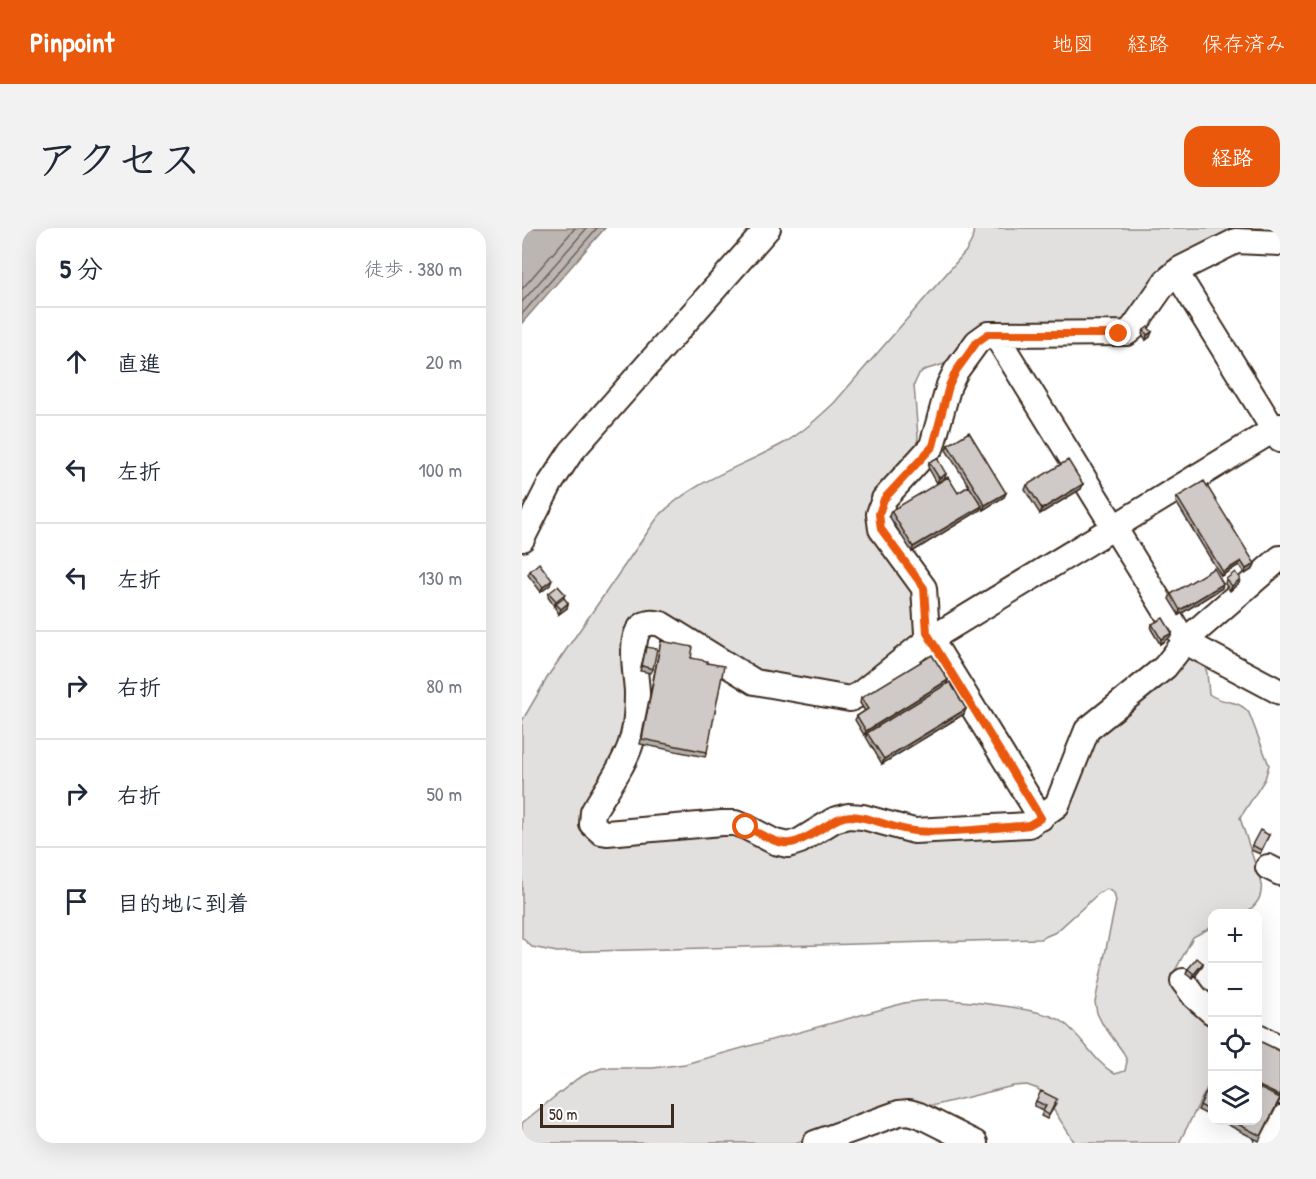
<!DOCTYPE html>
<html lang="ja">
<meta charset="utf-8">
<style>
:root{--surface:#fff;--page:#f2f2f3;--text:#1f2937;--muted:#747a83;--line:#e0e1e3;--accent:#ea580c}
body{margin:0;font-family:"Patrick Hand","Klee One",sans-serif;background:var(--page);color:var(--text)}
.controls{position:absolute;right:18px;bottom:18px;display:grid;overflow:hidden;border-radius:12px;box-shadow:0 6px 24px #0002}
.controls button{width:54px;height:54px;display:grid;place-items:center;padding:0;border:0;border-bottom:2px solid var(--line);background:var(--surface);color:var(--text);font:30px sans-serif}
.scale{position:absolute;left:18px;bottom:15px;width:134px;box-sizing:border-box;padding-left:6px;border:3px solid #3b2a1e;border-top:0;font-size:16px;line-height:21px;white-space:nowrap;color:#3b2a1e;-webkit-text-stroke:4px #fff;paint-order:stroke}
.stop{position:absolute;width:18px;height:18px;margin:-14px;border:4px solid #ea580c;border-radius:50%;background:#fff}
.stop.end{background:#ea580c;border-color:#fff;box-shadow:0 2px 6px #0008}
.list{margin:0;padding:0;list-style:none}
h2{display:flex;justify-content:space-between;align-items:center;height:78px;margin:0;padding:0 24px;font-size:26px}
h2 small{font-size:20px;font-weight:400;color:var(--muted)}
.list li{display:grid;grid-template-columns:39px 1fr auto;gap:18px;align-items:center;box-sizing:border-box;height:108px;padding:0 24px;border-top:2px solid var(--line)}
.list b{display:block;font-size:22px;white-space:nowrap}
.list em{font-size:20px;font-style:normal;color:var(--muted)}
.icon{flex:none;width:33px;height:33px;fill:none;stroke:currentColor;stroke-width:2;stroke-linecap:round;stroke-linejoin:round}
.map{position:relative;flex:none;width:758px;height:915px;overflow:hidden;border-radius:18px}
header{display:flex;align-items:center;gap:36px;box-sizing:border-box;height:84px;padding:0 30px;background:var(--accent);color:#fff}
header strong{font-size:28px}
nav{display:flex;gap:33px;margin-inline-start:auto;font-size:21px}
.intro{display:flex;align-items:center;justify-content:space-between;box-sizing:border-box;height:144px;padding:0 36px}
h1{margin:0;font-size:42px}
.button{padding:15px 27px;border-radius:18px;background:var(--accent);color:#fff;font-size:21px;font-weight:700}
main{display:flex;gap:36px;padding:0 36px}
aside{flex:1;background:var(--surface);border-radius:18px;box-shadow:0 6px 24px #0002}
.map>svg:first-child{display:block}
</style>
<header>
<strong>Pinpoint</strong>
<nav><a>地図</a><a>経路</a><a>保存済み</a></nav>
</header>
<div class="intro"><h1>アクセス</h1><a class="button">経路</a></div>
<main>
<aside>
<h2>5 分<small>徒歩 · 380 m</small></h2>
<ul class="list">
<li><svg class="icon" aria-label="ahead" viewBox="0 0 24 24"><path d="M12 20V5M6 11l6-6 6 6"/></svg><div><b>直進</b></div><em>20 m</em></li>
<li><svg class="icon" aria-label="left" viewBox="0 0 24 24"><path d="M17 20v-9H6M10 6l-5 5 5 5"/></svg><div><b>左折</b></div><em>100 m</em></li>
<li><svg class="icon" aria-label="left" viewBox="0 0 24 24"><path d="M17 20v-9H6M10 6l-5 5 5 5"/></svg><div><b>左折</b></div><em>130 m</em></li>
<li><svg class="icon" aria-label="right" viewBox="0 0 24 24"><path d="M7 20v-9h11M14 6l5 5-5 5"/></svg><div><b>右折</b></div><em>80 m</em></li>
<li><svg class="icon" aria-label="right" viewBox="0 0 24 24"><path d="M7 20v-9h11M14 6l5 5-5 5"/></svg><div><b>右折</b></div><em>50 m</em></li>
<li><svg class="icon" aria-label="arrive" viewBox="0 0 24 24"><path d="M6 21V4h12l-3 4 3 4H6"/></svg><div><b>目的地に到着</b></div></li>
</ul>
</aside>
<div class="map">
<svg width="758" height="915" viewBox="0 0 758 915">
<rect width="100%" height="100%" fill="#fff"/>
<filter id="ink" filterUnits="userSpaceOnUse"><feTurbulence type="fractalNoise" baseFrequency=".0167" numOctaves="2"/><feDisplacementMap in="SourceGraphic" scale="12" xChannelSelector="R" yChannelSelector="G"/><feConvolveMatrix kernelMatrix="1 2 1 2 8 2 1 2 1" color-interpolation-filters="sRGB"/></filter>
<g filter="url(#ink)">
<path fill="#e2e0de" stroke="#8e857e" stroke-width="1.5" d="M 452,0 L 758,0 L 758,9 L 722,7 L 607,96 L 473,100 L 426,135 L 402,142 L 397,146 L 392,157 L 396,209 L 394,225 L 358,268 L 394,356 L 398,403 L 335,462 L 244,451 L 121,391 L 106,507 L 65,599 L 200,600 L 251,619 L 315,597 L 508,602 L 565,514 L 665,427 L 682,435 L 685,445 L 687,466 C 700,476 717,471 727,485 L 747,537 L 743,551 L 718,590 L 739,654 C 741,669 735,677 723,685 L 690,686 L 690,699 L 671,709 L 653,743 L 654,749 L 690,790 L 690,850 L 657,915 L 553,915 L 524,870 L 516,861 L 505,857 L 491,858 L 414,877 L 376,878 L 273,915 L 0,915 L 0,895 L 55,851 L 66,845 L 80,840 L 131,840 L 163,836 L 382,775 C 393,773 404,772 415,772 C 440,772 522,780 541,794 C 561,809 572,834 593,846 L 603,843 L 605,833 L 601,824 L 580,795 L 575,785 L 573,774 L 594,673 L 592,665 L 585,661 L 577,665 L 534,704 L 518,711 L 35,724 L 10,719 L 0,710 L 0,493 L 28,445 L 136,289 C 170,253 219,239 262,215 C 281,204 296,190 312,175 L 444,23 L 450,12 Z"/>
<path fill="#bcb6b3" stroke="#887e77" stroke-width="1.5" d="M 0,0 L 83,0 L 0,95 Z"/>
<g fill="none" stroke-linecap="round" stroke-linejoin="round">
<path stroke="#6f625a" stroke-width="1.5" d="M 0,61 L 53,0
M 0,74 L 65,0
M 0,86 L 75,0"/>
<defs>
<path id="minor" d="M 654,44 L 758,212
M 478,106 L 478,114 L 656,403 L 673,419 L 758,464
M 758,198 L 402,415 L 338,466 L 328,471 L 233,454 L 139,396 C 99,386 115,445 115,465 C 115,481 114,500 109,515 C 103,536 82,565 71,584 L 70,596 L 79,604 L 85,605 L 200,595 L 213,595 L 224,599 L 253,614 L 266,617 L 278,613 L 312,592 L 326,588 L 341,589 L 392,603 L 507,597 L 535,577 L 565,502 L 643,439 L 665,411 L 758,330
M 0,311 L 28,256 L 49,224 L 246,0
M 519,590 L 405,405 L 402,360 L 359,301 L 357,286 L 362,271 L 410,218 L 427,157 L 434,143 L 455,114 L 466,106 L 473,106 L 605,105 L 611,100 L 644,53 L 658,41 L 714,13 L 758,15
M 746,639 L 758,645
M 661,753 L 673,769 L 690,784
M 736,808 L 758,820
M 293,915 L 377,885 L 387,884 L 397,887 L 453,915
M 745,915 L 758,890"/>
</defs>
<use href="#minor" stroke="#3b2a1e" stroke-width="28"/>
<use href="#minor" stroke="#fff" stroke-width="24"/>
</g>
<path fill="#b2aeab" stroke="#3b2a1e" stroke-width="1.5" d="M 622,102 L 628,109 L 624,112 L 620,106 Z
M 426,217 L 484,265 L 482,269 L 461,282 L 459,279 L 458,282 L 390,324 L 367,288 L 369,283 L 436,265 L 447,258 L 424,222 Z
M 407,234 L 424,246 L 415,255 L 406,239 Z
M 561,256 L 559,261 L 518,286 L 503,262 L 505,257 Z
M 655,269 L 731,341 L 723,346 L 717,337 L 699,348 L 654,274 Z
M 8,343 L 28,357 L 19,364 L 6,347 Z
M 704,351 L 717,355 L 708,363 L 703,356 Z
M 700,360 L 657,387 L 647,371 L 649,366 Z
M 27,365 L 43,366 L 41,370 L 46,375 L 45,380 L 37,386 L 33,380 L 34,376 L 32,378 L 26,369 Z
M 630,396 L 650,405 L 648,409 L 638,416 L 629,401 Z
M 139,413 L 169,430 L 185,524 L 183,529 L 118,516 Z
M 124,419 L 131,441 L 129,445 L 118,443 Z
M 426,452 L 425,456 L 442,486 L 360,536 L 344,509 L 345,505 L 342,507 L 333,492 L 335,488 L 343,483 L 338,475 L 339,470 Z
M 747,607 L 738,626 L 729,622 L 730,617 Z
M 681,735 L 680,739 L 671,751 L 664,746 L 666,741 Z
M 735,812 L 758,823 L 758,872 L 737,913 L 697,892 L 735,892 Z
M 690,853 L 690,889 L 676,882 Z
M 514,873 L 534,876 L 525,891 L 519,888 L 522,882 L 512,878 Z"/>
<path fill="#918d8b" stroke="#3b2a1e" stroke-width="1.5" d="M 630,104 L 628,109 L 624,112 L 625,107 Z
M 424,246 L 423,250 L 415,255 L 417,250 Z
M 561,256 L 559,261 L 518,286 L 520,281 Z
M 484,265 L 482,269 L 461,282 L 463,277 Z
M 460,278 L 458,282 L 390,324 L 391,319 Z
M 719,333 L 717,337 L 699,348 L 701,344 Z
M 733,336 L 731,341 L 723,346 L 724,341 Z
M 718,351 L 717,355 L 708,363 L 710,358 Z
M 30,352 L 28,357 L 19,364 L 21,359 Z
M 701,356 L 700,360 L 657,387 L 658,382 Z
M 43,366 L 41,371 L 32,378 L 34,373 Z
M 46,375 L 45,380 L 37,386 L 39,381 Z
M 650,405 L 648,409 L 638,416 L 639,411 Z
M 426,452 L 424,457 L 342,507 L 344,503 Z
M 444,481 L 442,486 L 360,536 L 362,531 Z
M 681,735 L 680,739 L 671,751 L 672,746 Z"/>
<path fill="#cfcac7" stroke="#3b2a1e" stroke-width="1.5" d="M 626,99 L 630,104 L 625,107 L 622,102 Z
M 447,204 L 484,265 L 463,277 L 426,217 Z
M 415,230 L 424,246 L 417,250 L 407,234 Z
M 546,232 L 561,256 L 520,281 L 505,257 Z
M 426,249 L 436,265 L 447,258 L 460,278 L 391,319 L 369,283 Z
M 682,253 L 733,336 L 724,341 L 719,333 L 701,344 L 655,269 Z
M 17,335 L 30,352 L 21,359 L 8,343 Z
M 692,340 L 701,356 L 658,382 L 649,366 Z
M 713,344 L 718,351 L 710,358 L 704,351 Z
M 36,358 L 43,366 L 34,373 L 27,365 Z
M 42,370 L 46,375 L 39,381 L 34,376 Z
M 641,390 L 650,405 L 639,411 L 630,396 Z
M 139,413 L 171,419 L 169,430 L 185,433 L 185,435 L 202,438 L 185,524 L 120,511 Z
M 124,419 L 135,421 L 131,441 L 120,438 Z
M 410,427 L 426,452 L 344,503 L 335,488 L 346,481 L 339,470 Z
M 428,454 L 444,481 L 362,531 L 345,505 Z
M 738,602 L 747,607 L 739,622 L 730,617 Z
M 675,730 L 681,735 L 672,746 L 666,741 Z
M 735,812 L 758,823 L 758,868 L 735,857 Z
M 690,853 L 690,884 L 678,877 Z
M 735,859 L 758,870 L 739,908 L 708,892 L 735,892 Z
M 519,863 L 535,871 L 527,887 L 521,883 L 524,878 L 514,873 Z"/>
</g>
<g fill="none" stroke-linecap="round" stroke-linejoin="round" filter="url(#ink)">
<path stroke="#ea580c" stroke-width="8" d="M 224,599 C 266,620 264,622 304,598 C 311,593 320,588 329,588 C 351,589 371,601 392,603 C 424,606 466,600 499,598 L 507,597 L 519,590 L 405,405 L 402,360 L 359,301 L 357,286 L 362,271 L 411,218 L 427,158 L 434,143 L 455,114 L 466,106 L 597,106"/>
</g>
</svg>
<div class="controls">
<button>+</button>
<button>−</button>
<button><svg class="icon" aria-label="locate" viewBox="0 0 24 24"><circle cx="12" cy="12" r="6"/><path d="M12 2v4M12 18v4M2 12h4M18 12h4"/></svg></button>
<button><svg class="icon" aria-label="layers" viewBox="0 0 24 24"><path d="M12 4l9 5-9 5-9-5zM3 14l9 5 9-5"/></svg></button>
</div>
<div class="scale">50 m</div>
<div class="stop" style="left:224px;top:599px"></div>
<div class="stop end" style="left:597px;top:106px"></div>
</div>
</main>
